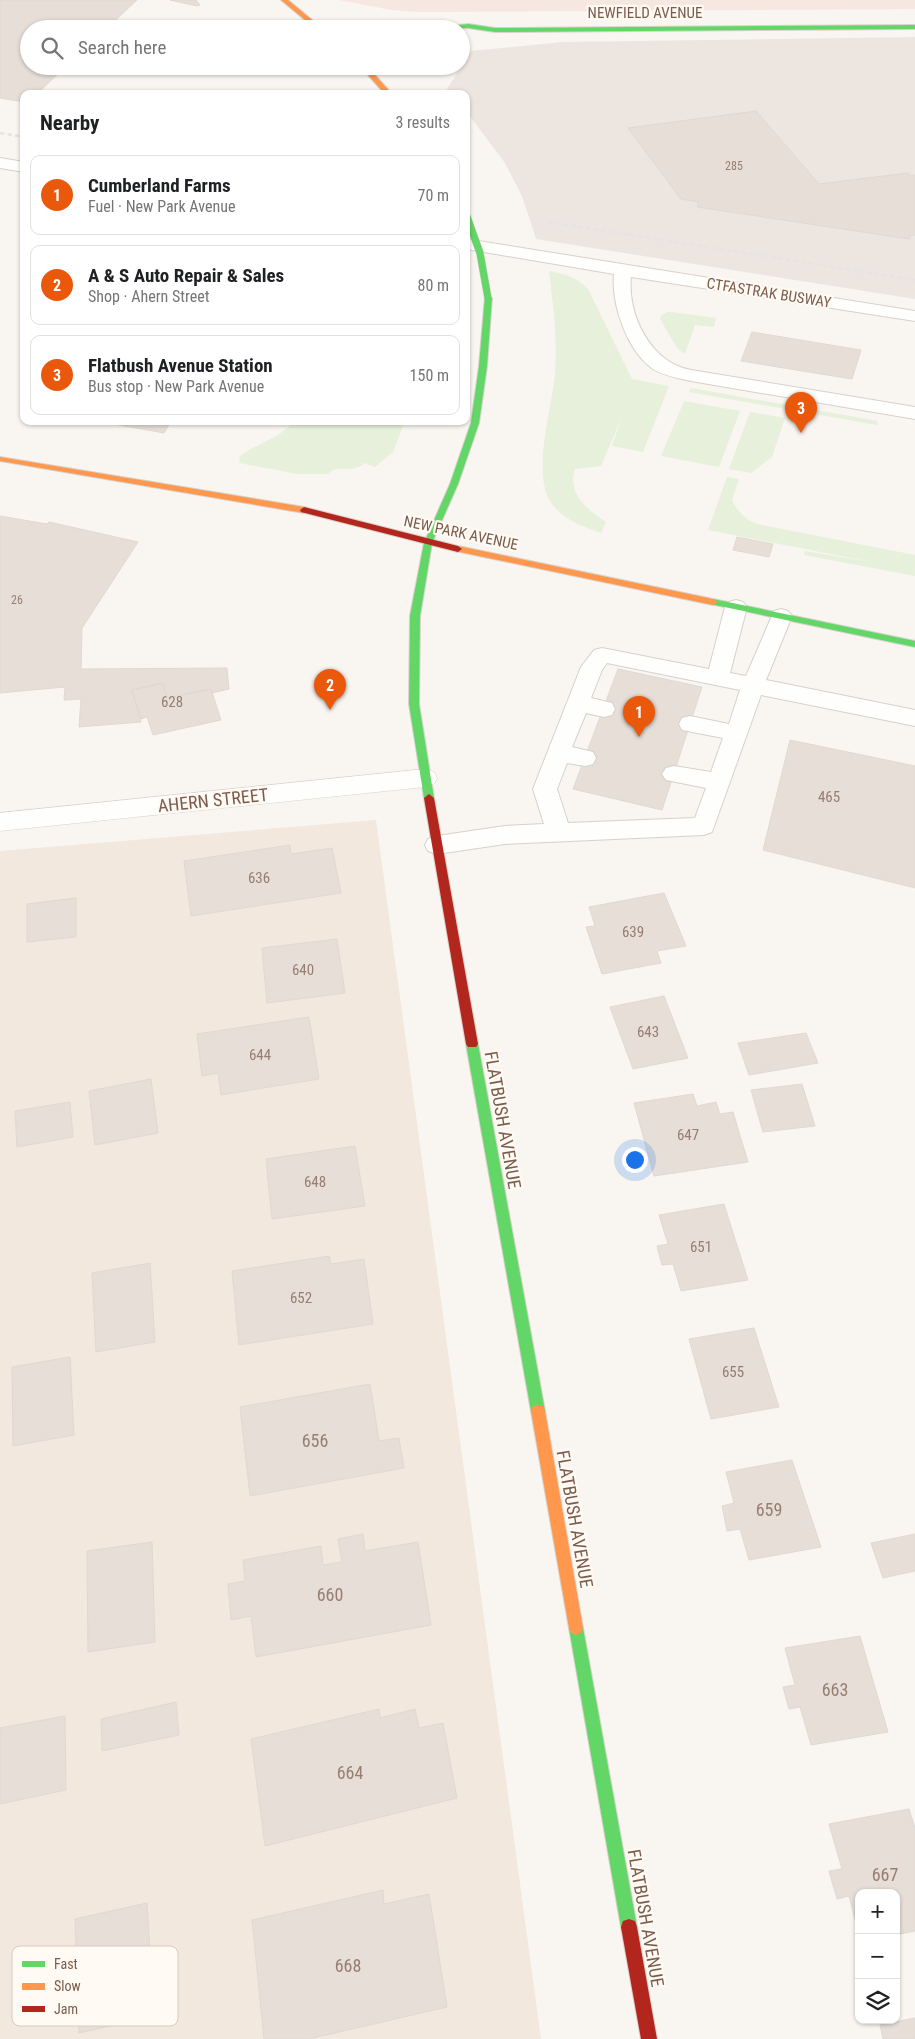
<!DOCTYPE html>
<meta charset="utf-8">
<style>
:root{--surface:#fff;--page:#f2f2f2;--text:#202124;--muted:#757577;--line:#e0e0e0;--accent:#ea580c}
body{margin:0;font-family:"Roboto Condensed",sans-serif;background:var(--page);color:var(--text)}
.controls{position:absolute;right:15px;bottom:15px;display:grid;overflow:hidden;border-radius:10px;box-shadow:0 1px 4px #0004}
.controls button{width:45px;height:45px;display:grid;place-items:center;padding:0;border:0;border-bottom:1px solid var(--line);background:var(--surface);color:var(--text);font:25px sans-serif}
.you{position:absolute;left:634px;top:1159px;width:18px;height:18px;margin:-12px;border:4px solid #fff;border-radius:50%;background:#1a73e8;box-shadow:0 0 0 8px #1a73e833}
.badge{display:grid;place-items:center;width:32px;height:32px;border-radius:50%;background:var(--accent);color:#fff;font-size:16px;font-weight:700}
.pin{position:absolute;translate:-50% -41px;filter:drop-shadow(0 1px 2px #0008)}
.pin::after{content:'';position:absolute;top:26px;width:18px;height:15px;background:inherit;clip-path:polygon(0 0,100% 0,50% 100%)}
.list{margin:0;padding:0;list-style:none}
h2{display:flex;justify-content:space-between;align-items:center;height:65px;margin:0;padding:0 20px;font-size:21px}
h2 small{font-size:16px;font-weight:400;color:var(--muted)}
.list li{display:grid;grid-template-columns:32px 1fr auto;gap:15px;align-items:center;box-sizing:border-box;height:80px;margin:0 10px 10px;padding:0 10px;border:1px solid var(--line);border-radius:10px}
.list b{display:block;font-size:19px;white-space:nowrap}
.list p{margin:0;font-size:16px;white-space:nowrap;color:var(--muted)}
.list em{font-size:16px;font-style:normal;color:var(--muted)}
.icon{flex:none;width:28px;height:28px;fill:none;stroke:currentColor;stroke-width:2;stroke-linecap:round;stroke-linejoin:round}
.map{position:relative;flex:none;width:915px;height:2039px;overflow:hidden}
.search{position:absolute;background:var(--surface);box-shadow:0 1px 4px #0004;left:20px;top:20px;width:450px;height:55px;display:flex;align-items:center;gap:12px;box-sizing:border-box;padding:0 18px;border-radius:28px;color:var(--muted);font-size:19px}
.panel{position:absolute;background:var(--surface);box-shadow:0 1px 4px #0004;left:20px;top:90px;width:450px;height:335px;border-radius:10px}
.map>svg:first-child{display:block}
</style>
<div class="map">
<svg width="915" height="2039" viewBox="0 0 915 2039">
<rect width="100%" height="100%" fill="#f9f5f0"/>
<path fill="#f2e8de" d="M 376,820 L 541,2039 L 0,2039 L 0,851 Z"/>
<path fill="#f6e8e1" d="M 339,0 L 915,0 L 915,9 L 418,12 L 391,10 Z"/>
<path fill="#ede5e0" d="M 915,37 L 915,299 L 536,239 L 522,196 L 505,163 L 466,111 L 466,94 L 451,94 L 447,89 L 471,51 L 564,42 Z"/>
<path fill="#e7f0db" d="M 549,271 C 564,274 577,277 588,289 L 632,379 L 669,386 L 643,452 L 612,446 L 622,417 L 601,466 L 575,469 C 567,493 587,510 606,522 L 601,533 C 583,527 561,519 550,501 C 532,471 552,408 555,374 C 558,340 553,305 549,271 Z
M 667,312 L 671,312 L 716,318 L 714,327 L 695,325 L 685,354 L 677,348 L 660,319 L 661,316 Z
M 691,388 L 878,421 L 877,425 L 689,392 Z
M 684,401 L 740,411 L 719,467 L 661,456 Z
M 750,412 L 785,418 L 772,457 L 751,473 L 729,469 Z
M 303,421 L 405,421 L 393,452 L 375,467 L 365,463 C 349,475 339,463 328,474 L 298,474 L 239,463 L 240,456 L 249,450 L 278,435 L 291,425 Z
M 727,477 L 739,479 L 732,500 C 738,512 744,519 757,524 L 915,555 L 915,576 L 804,555 L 805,551 L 871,562 L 708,530 Z"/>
<path fill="#e6ded7" stroke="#e2d8d2" d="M 0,0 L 137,0 L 106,29 L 29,29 L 29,66 L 66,66 L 37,94 L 24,94 L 24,102 L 0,98 Z
M 170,0 L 196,0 L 200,5 L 197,6 Z
M 756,111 L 819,184 L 908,173 L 911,176 L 915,175 L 915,235 L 911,235 L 909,239 L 697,207 L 699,202 L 681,199 L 628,128 Z
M 752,332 L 861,350 L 852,379 L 741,361 Z
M 116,421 L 171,421 L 164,433 L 114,424 Z
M 0,516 L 47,524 L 49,522 L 138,542 L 82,628 L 81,669 L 227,668 L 229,689 L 212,693 L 211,689 L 167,698 L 163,683 L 132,690 L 141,722 L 79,727 L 81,699 L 64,700 L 65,687 L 0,693 Z
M 737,537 L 773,544 L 769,557 L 733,550 Z
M 618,669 L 702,687 L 662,810 L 573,789 Z
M 163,683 L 167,698 L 211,689 L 221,720 L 153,735 L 147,717 L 141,719 L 132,690 Z
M 790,740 L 915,766 L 915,888 L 763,850 Z
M 290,845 L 291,854 L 332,848 L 341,893 L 191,916 L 184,861 Z
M 664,893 L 686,946 L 657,951 L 661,963 L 602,974 L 586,927 L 595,926 L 589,907 Z
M 76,898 L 76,937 L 27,942 L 27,904 Z
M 337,939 L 345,993 L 267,1003 L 262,948 Z
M 664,996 L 688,1058 L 633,1069 L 610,1007 Z
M 309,1017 L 319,1079 L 221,1095 L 218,1073 L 202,1076 L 197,1034 Z
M 806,1033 L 818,1063 L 749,1075 L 738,1043 Z
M 151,1079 L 158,1133 L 95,1145 L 89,1091 Z
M 802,1084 L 815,1126 L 763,1132 L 751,1090 Z
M 693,1094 L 697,1106 L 716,1102 L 720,1114 L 733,1112 L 748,1162 L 654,1176 L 634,1103 Z
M 70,1102 L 73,1137 L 17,1147 L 15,1111 Z
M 355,1146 L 365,1206 L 272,1219 L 266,1159 Z
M 724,1204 L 748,1280 L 681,1291 L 673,1264 L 662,1265 L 657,1246 L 668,1244 L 659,1215 Z
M 329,1256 L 331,1264 L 364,1259 L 373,1324 L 239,1345 L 232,1271 Z
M 150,1263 L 155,1342 L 96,1352 L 92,1273 Z
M 754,1328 L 779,1407 L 711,1419 L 689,1339 Z
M 70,1357 L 74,1435 L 13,1446 L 12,1367 Z
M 370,1384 L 379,1441 L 399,1438 L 404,1468 L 250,1496 L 240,1407 Z
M 792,1460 L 821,1547 L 749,1560 L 740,1529 L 727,1531 L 722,1506 L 734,1503 L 726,1472 Z
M 363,1534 L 365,1551 L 418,1542 L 431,1625 L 256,1657 L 251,1616 L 231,1620 L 228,1584 L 245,1581 L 243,1560 L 321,1546 L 323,1565 L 342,1562 L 338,1539 Z
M 915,1534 L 915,1571 L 883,1578 L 871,1543 Z
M 152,1542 L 155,1642 L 88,1652 L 87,1551 Z
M 860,1636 L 888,1732 L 811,1745 L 800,1707 L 789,1709 L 783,1687 L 795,1685 L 785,1648 Z
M 176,1702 L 179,1735 L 102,1751 L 101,1719 Z
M 379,1709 L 380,1718 L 415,1709 L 419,1728 L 443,1723 L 457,1798 L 265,1846 L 251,1739 Z
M 65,1716 L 66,1790 L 0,1804 L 0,1728 Z
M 909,1809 L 915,1828 L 915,1931 L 896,1935 L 896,1893 L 859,1893 L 859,1935 L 849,1896 L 837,1899 L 829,1871 L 842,1869 L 829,1824 Z
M 383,1890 L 384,1904 L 429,1894 L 447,2007 L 309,2039 L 264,2039 L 252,1920 Z
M 147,1903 L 154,2016 L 79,2033 L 75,1919 Z
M 915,2018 L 915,2039 L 883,2039 L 880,2025 Z"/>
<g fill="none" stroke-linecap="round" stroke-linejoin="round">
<defs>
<path id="lane" d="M 0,158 L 24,162 L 24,172 L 0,168 Z
M 466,239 L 915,311 L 915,321 L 631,277 C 627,315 651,363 691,370 L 915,407 L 915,419 L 691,381 C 678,378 664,376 653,369 C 627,351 611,304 614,274 L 466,249 Z
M 736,600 L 743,602 L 747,607 L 730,673 L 746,676 L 774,611 L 781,609 L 788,611 L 792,616 L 766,680 L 915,710 L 915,726 L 761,695 L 712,832 L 704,835 L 505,844 L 437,854 L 428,851 L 425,845 L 428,839 L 437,836 L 505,826 L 544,824 L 533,789 L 581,667 L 594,650 L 602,648 L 709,669 L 725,607 L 729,602 ZM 607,663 L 740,690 L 729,724 L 690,716 L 682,718 L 679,724 L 682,730 L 723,738 L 711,772 L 674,766 L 666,768 L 662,774 L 666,780 L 706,788 L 695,818 L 568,823 L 557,789 L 567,763 L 585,766 L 593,764 L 596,758 L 593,752 L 572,747 L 586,713 L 604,717 L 612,715 L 615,709 L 612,703 L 591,698 L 602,670 Z"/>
<path id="street" d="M 425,769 L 434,772 L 437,778 L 434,784 L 425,787 L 0,831 L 0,813 Z"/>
<path id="fast" d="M 468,24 L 495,28 L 915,25 L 915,29 L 495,32 L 468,28 L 422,29 Z
M 485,296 L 492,298 L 487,366 L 479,423 L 458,484 L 432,543 L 420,616 L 419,704 L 434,798 L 429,802 L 424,798 L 409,704 L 410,616 L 424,543 L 450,484 L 471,423 L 479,366 Z
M 713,599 L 915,641 L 915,647 L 710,604 L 708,602 Z
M 472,1039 L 476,1041 L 478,1044 L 545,1411 L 543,1416 L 538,1417 L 533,1416 L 531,1411 L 466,1044 L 468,1041 Z
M 576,1621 L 581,1623 L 583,1628 L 637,1927 L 635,1933 L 629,1935 L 623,1933 L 621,1927 L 569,1628 L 571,1623 Z"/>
<path id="slow" d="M 281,0 L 288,0 L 323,29 L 316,29 Z
M 360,66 L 367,66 L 392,94 L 385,94 Z
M 0,457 L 304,507 L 308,510 L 304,513 L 0,461 Z
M 458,546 L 713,599 L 718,602 L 713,605 L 455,551 L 454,549 Z
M 538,1405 L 543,1406 L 545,1411 L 583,1628 L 581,1633 L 576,1635 L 571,1633 L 569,1628 L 531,1411 L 533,1406 Z"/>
<path id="jam" d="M 304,507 L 458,546 L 462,549 L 458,552 L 301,512 L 300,510 Z
M 429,794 L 434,798 L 478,1044 L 476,1047 L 468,1047 L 466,1044 L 424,798 Z
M 629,1919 L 635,1921 L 637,1927 L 657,2039 L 641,2039 L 621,1927 L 623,1921 Z"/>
</defs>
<use href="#lane" stroke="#d7d1cb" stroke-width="2"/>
<use href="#street" stroke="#d7d1cb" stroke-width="1"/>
<use href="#fast" stroke="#d9d2cb" stroke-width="2"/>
<use href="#slow" stroke="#d9d2cb" stroke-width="2"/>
<use href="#jam" stroke="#d9d2cb" stroke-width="2"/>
<use href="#lane" fill="#fefefd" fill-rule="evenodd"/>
<use href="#street" fill="#fefefd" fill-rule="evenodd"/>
<use href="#fast" fill="#63d668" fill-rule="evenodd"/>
<use href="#slow" fill="#ff974d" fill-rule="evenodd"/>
<use href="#jam" fill="#b3261e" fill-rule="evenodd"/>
<path stroke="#e6e3e7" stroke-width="2.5" stroke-dasharray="4.5 3" stroke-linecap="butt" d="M 0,133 L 24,137
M 549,222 L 915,280"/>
<defs>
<path id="fast-bridge" d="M 466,214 L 480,253 L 488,298"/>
</defs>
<use href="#fast-bridge" stroke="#d9d2cb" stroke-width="8" stroke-linecap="butt"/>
<use href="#fast-bridge" stroke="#63d668" stroke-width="7"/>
</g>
<g text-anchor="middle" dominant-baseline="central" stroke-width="4.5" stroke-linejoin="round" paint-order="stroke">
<g font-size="12" fill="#977e72">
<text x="734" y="166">285</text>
<text x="17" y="600">26</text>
</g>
<g font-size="15" fill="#7a5c4d" stroke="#fffaf3">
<text x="645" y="13">NEWFIELD AVENUE</text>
<text transform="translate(769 293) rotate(9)">CTFASTRAK BUSWAY</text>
<text transform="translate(461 533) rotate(12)">NEW PARK AVENUE</text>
</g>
<g font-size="15" fill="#977e72">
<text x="172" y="702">628</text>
<text x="829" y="797">465</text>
<text x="259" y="878">636</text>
<text x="633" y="932">639</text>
<text x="303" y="970">640</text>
<text x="648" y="1032">643</text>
<text x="260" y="1055">644</text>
<text x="688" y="1135">647</text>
<text x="315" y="1182">648</text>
<text x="701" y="1247">651</text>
<text x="301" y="1298">652</text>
<text x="733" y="1372">655</text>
</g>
<g font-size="18" fill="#7a5c4d" stroke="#fffaf3">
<text transform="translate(213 800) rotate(-6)">AHERN STREET</text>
<text transform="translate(503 1120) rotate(80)">FLATBUSH AVENUE</text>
<text transform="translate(575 1519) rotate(80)">FLATBUSH AVENUE</text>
<text transform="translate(646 1918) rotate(80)">FLATBUSH AVENUE</text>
</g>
<g font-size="18" fill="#977e72">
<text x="315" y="1440">656</text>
<text x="769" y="1509">659</text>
<text x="330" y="1594">660</text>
<text x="835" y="1689">663</text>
<text x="350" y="1772">664</text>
<text x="885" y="1874">667</text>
<text x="348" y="1965">668</text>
</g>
</g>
<rect x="12" y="1946" width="166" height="80" rx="8" fill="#fffaf3" stroke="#d7cbc1" stroke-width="1"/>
<rect x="22" y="1961" width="23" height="6" fill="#63d668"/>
<rect x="22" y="1983" width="23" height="7" fill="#ff974d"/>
<rect x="22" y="2006" width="23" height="6" fill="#b3261e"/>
<g font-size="14" fill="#7a5c4d">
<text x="54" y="1969">Fast</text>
<text x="54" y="1991">Slow</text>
<text x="54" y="2014">Jam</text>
</g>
</svg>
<div class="controls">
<button>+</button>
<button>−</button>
<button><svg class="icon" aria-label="layers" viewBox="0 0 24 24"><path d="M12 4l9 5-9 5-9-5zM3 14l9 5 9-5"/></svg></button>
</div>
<div class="you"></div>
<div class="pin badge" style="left:639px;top:737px">1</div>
<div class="pin badge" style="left:330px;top:710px">2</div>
<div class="pin badge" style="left:801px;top:433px">3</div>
<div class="search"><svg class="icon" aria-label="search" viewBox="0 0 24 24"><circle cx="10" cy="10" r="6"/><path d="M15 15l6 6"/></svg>Search here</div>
<section class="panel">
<h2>Nearby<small>3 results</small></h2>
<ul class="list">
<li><span class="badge">1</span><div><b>Cumberland Farms</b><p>Fuel · New Park Avenue</p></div><em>70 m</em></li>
<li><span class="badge">2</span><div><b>A &amp; S Auto Repair &amp; Sales</b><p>Shop · Ahern Street</p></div><em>80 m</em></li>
<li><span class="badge">3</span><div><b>Flatbush Avenue Station</b><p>Bus stop · New Park Avenue</p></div><em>150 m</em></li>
</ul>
</section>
</div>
